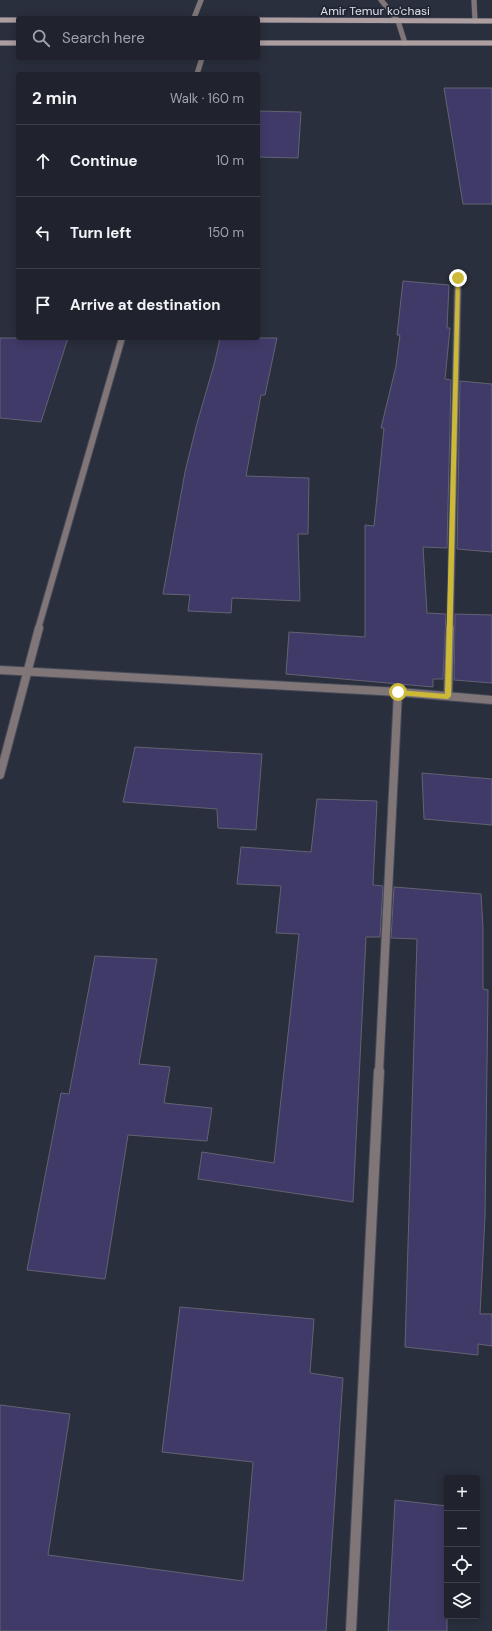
<!DOCTYPE html>
<meta charset="utf-8">
<style>
:root{--surface:#20232e;--page:#2d2f3a;--text:#f1f3f6;--muted:#a2a4aa;--line:#3d404a}
body{margin:0;font-family:"DM Sans",sans-serif;background:var(--page);color:var(--text)}
.controls{position:absolute;right:12px;bottom:12px;display:grid;overflow:hidden;border-radius:4px;box-shadow:0 2px 10px #0003}
.controls button{width:36px;height:36px;display:grid;place-items:center;padding:0;border:0;border-bottom:1px solid var(--line);background:var(--surface);color:var(--text);font:20px sans-serif}
.stop{position:absolute;width:12px;height:12px;margin:-9px;border:3px solid #cdb938;border-radius:50%;background:#fff}
.stop.end{background:#cdb938;border-color:#fff;box-shadow:0 1px 4px #0008}
.list{margin:0;padding:0;list-style:none}
h2{display:flex;justify-content:space-between;align-items:center;height:52px;margin:0;padding:0 16px;font-size:17px}
h2 small{font-size:13px;font-weight:400;color:var(--muted)}
.list li{display:grid;grid-template-columns:26px 1fr auto;gap:12px;align-items:center;box-sizing:border-box;height:72px;padding:0 16px;border-top:1px solid var(--line)}
.list b{display:block;font-size:15px;white-space:nowrap}
.list em{font-size:13px;font-style:normal;color:var(--muted)}
.icon{flex:none;width:22px;height:22px;fill:none;stroke:currentColor;stroke-width:2;stroke-linecap:round;stroke-linejoin:round}
.map{position:relative;flex:none;width:492px;height:1631px;overflow:hidden}
.search{position:absolute;background:var(--surface);box-shadow:0 2px 10px #0003;left:16px;top:16px;width:244px;height:44px;display:flex;align-items:center;gap:10px;box-sizing:border-box;padding:0 14px;border-radius:4px;color:var(--muted);font-size:15px}
.panel{position:absolute;background:var(--surface);box-shadow:0 2px 10px #0003;left:16px;top:72px;width:244px;height:268px;border-radius:4px}
.map>svg:first-child{display:block}
</style>
<div class="map">
<svg width="492" height="1631" viewBox="0 0 492 1631">
<rect width="100%" height="100%" fill="#2a2f3d"/>
<path fill="#403a68" stroke="#636273" d="M 444,88 L 492,88 L 492,204 L 463,204 Z
M 258,111 L 301,112 L 298,158 L 258,157 Z
M 403,281 L 449,285 L 447,328 L 450,328 L 445,379 L 451,380 L 447,548 L 423,547 L 427,613 L 446,614 L 443,679 L 433,679 L 433,687 L 286,674 L 289,632 L 365,637 L 365,525 L 374,526 L 384,428 L 381,428 L 396,366 L 400,335 L 397,335 Z
M 0,338 L 68,338 L 41,422 L 0,418 Z
M 220,338 L 277,338 L 265,395 L 261,395 L 246,476 L 309,478 L 308,534 L 298,534 L 300,601 L 232,598 L 231,613 L 188,611 L 190,595 L 163,594 L 185,472 L 196,427 L 215,361 Z
M 460,381 L 492,384 L 492,552 L 457,549 Z
M 455,614 L 492,615 L 492,683 L 454,680 Z
M 135,747 L 262,754 L 256,830 L 218,828 L 217,809 L 123,802 Z
M 422,773 L 492,779 L 492,825 L 424,819 Z
M 317,799 L 377,801 L 373,885 L 383,886 L 380,937 L 366,937 L 353,1202 L 198,1179 L 202,1152 L 274,1163 L 299,934 L 276,933 L 281,886 L 237,884 L 241,847 L 311,852 Z
M 394,887 L 481,894 L 483,928 L 483,989 L 488,990 L 485,1217 L 480,1314 L 492,1314 L 492,1346 L 478,1344 L 478,1355 L 405,1347 L 417,939 L 391,938 Z
M 95,956 L 157,959 L 139,1064 L 170,1067 L 164,1103 L 212,1108 L 207,1141 L 128,1135 L 105,1279 L 27,1270 L 61,1093 L 69,1094 Z
M 180,1307 L 314,1319 L 310,1373 L 343,1378 L 326,1631 L 0,1631 L 0,1405 L 70,1414 L 48,1555 L 243,1581 L 253,1462 L 162,1452 Z
M 395,1500 L 447,1506 L 447,1631 L 388,1631 Z"/>
<g fill="none" stroke-linecap="round" stroke-linejoin="round">
<defs>
<path id="lane" d="M 381,0 L 398,21 L 405,43
M 194,18 L 201,0"/>
<path id="street-far3" d="M 474,0 L 475,21
M 197,74 L 202,58"/>
<path id="street-far2" d="M 38,629 L 122,338
M 450,629 L 458,278"/>
<path id="street-far1" d="M 0,670 L 398,692 L 492,700
M 448,696 L 450,628
M 0,775 L 39,628
M 379,1072 L 398,692"/>
<path id="street" d="M 351,1631 L 379,1071"/>
<path id="secondary" d="M 0,20 L 18,20
M 258,20 L 492,21
M 0,43 L 18,43
M 258,43 L 492,43"/>
</defs>
<use href="#lane" stroke="#464b59" stroke-width="6"/>
<use href="#street-far3" stroke="#464b59" stroke-width="6"/>
<use href="#street-far2" stroke="#464b59" stroke-width="8"/>
<use href="#street-far1" stroke="#464b59" stroke-width="10"/>
<use href="#street" stroke="#464b59" stroke-width="12"/>
<use href="#secondary" stroke="#464b59" stroke-width="6"/>
<use href="#lane" stroke="#807678" stroke-width="5"/>
<use href="#street-far3" stroke="#807678" stroke-width="5"/>
<use href="#street-far2" stroke="#807678" stroke-width="6"/>
<use href="#street-far1" stroke="#807678" stroke-width="8"/>
<use href="#street" stroke="#807678" stroke-width="10"/>
<use href="#secondary" stroke="#ad9ea0" stroke-width="5"/>
</g>
<path fill="#cdb938" d="M 456,277 L 460,278 L 451,696 L 448,699 L 398,695 L 395,692 L 398,690 L 445,694 Z"/>
<g text-anchor="middle" dominant-baseline="central" stroke-width="3.5" stroke-linejoin="round" paint-order="stroke">
<g font-size="12" fill="#dce0e9" stroke="#202533">
<text x="375" y="11">Amir Temur ko'chasi</text>
</g>
</g>
</svg>
<div class="controls">
<button>+</button>
<button>−</button>
<button><svg class="icon" aria-label="locate" viewBox="0 0 24 24"><circle cx="12" cy="12" r="6"/><path d="M12 2v4M12 18v4M2 12h4M18 12h4"/></svg></button>
<button><svg class="icon" aria-label="layers" viewBox="0 0 24 24"><path d="M12 4l9 5-9 5-9-5zM3 14l9 5 9-5"/></svg></button>
</div>
<div class="stop" style="left:398px;top:692px"></div>
<div class="stop end" style="left:458px;top:278px"></div>
<div class="search"><svg class="icon" aria-label="search" viewBox="0 0 24 24"><circle cx="10" cy="10" r="6"/><path d="M15 15l6 6"/></svg>Search here</div>
<section class="panel">
<h2>2 min<small>Walk · 160 m</small></h2>
<ul class="list">
<li><svg class="icon" aria-label="ahead" viewBox="0 0 24 24"><path d="M12 20V5M6 11l6-6 6 6"/></svg><div><b>Continue</b></div><em>10 m</em></li>
<li><svg class="icon" aria-label="left" viewBox="0 0 24 24"><path d="M17 20v-9H6M10 6l-5 5 5 5"/></svg><div><b>Turn left</b></div><em>150 m</em></li>
<li><svg class="icon" aria-label="arrive" viewBox="0 0 24 24"><path d="M6 21V4h12l-3 4 3 4H6"/></svg><div><b>Arrive at destination</b></div></li>
</ul>
</section>
</div>
